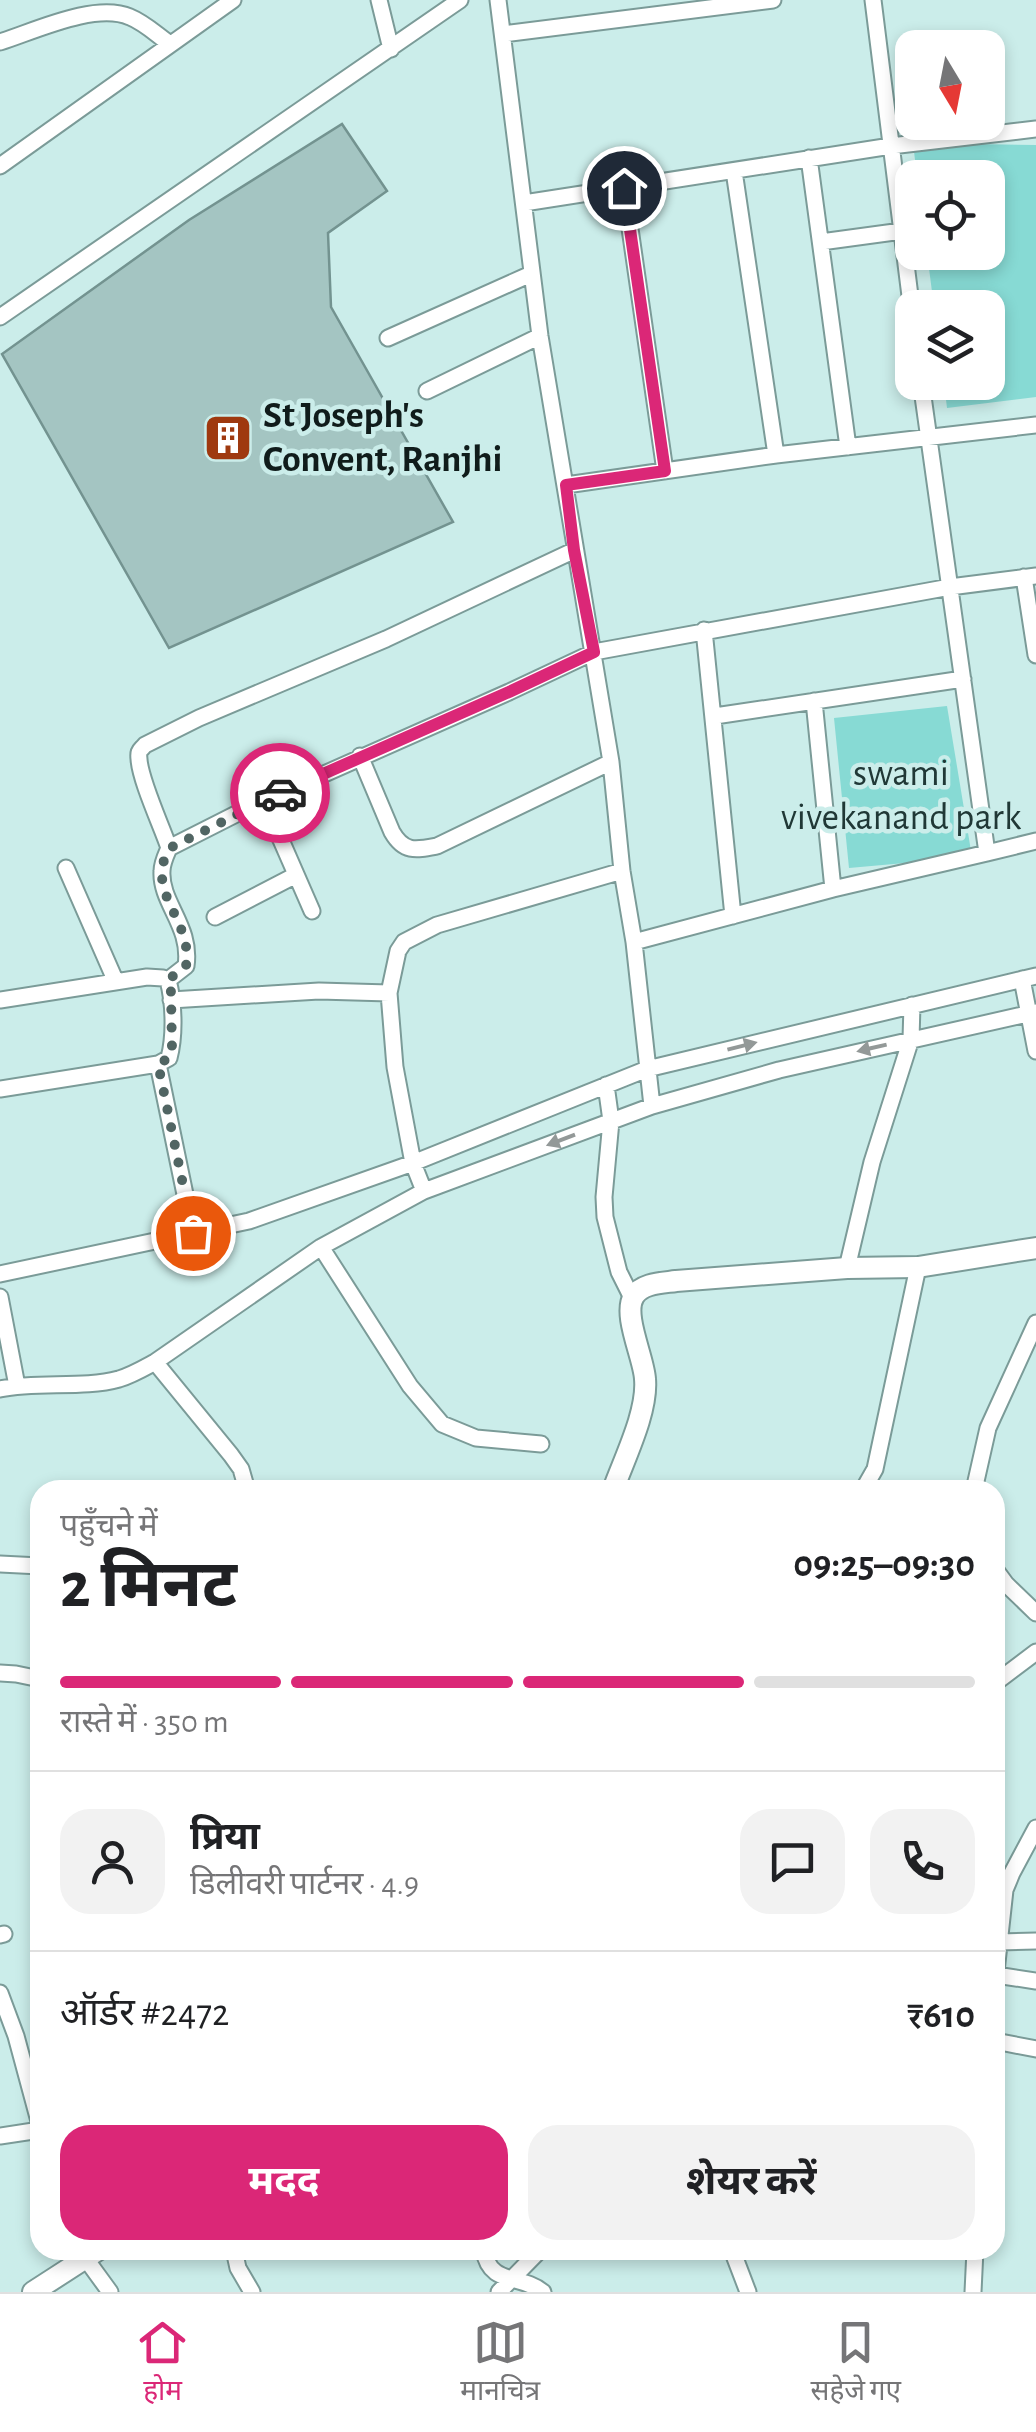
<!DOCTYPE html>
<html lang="hi">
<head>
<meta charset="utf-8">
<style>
  :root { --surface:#fff; --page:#f2f2f2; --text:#202124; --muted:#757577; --line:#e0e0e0; --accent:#db2777 }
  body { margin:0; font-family:"Alegreya Sans","Noto Sans Devanagari",sans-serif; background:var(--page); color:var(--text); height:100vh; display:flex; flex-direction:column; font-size:38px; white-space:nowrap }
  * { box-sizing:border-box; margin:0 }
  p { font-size:32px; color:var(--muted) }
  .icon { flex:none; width:55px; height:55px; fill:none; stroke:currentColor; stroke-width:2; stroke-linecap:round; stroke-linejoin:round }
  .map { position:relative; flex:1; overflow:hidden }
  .details { position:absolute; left:30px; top:1480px; width:975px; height:780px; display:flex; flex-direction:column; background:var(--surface); border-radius:30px; box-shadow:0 5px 15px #0003 }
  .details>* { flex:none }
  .needle { width:65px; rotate:170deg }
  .controls { position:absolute; left:895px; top:30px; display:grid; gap:20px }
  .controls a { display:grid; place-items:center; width:110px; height:110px; border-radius:20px; background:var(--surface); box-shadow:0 5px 15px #0003; font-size:50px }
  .pin { position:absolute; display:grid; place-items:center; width:85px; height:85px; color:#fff; margin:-42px; border:5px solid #fff; border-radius:50%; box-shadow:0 2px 10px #0007 }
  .courier { position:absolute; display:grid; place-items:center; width:100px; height:100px; margin:-50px; border:8px solid #db2777; border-radius:50%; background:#fff; color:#222; box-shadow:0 2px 12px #0007 }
  .headline em { font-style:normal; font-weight:700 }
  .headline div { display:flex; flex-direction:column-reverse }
  .headline { display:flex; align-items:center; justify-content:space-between; height:170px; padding:0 30px }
  h1 { font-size:65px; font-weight:700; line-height:75px }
  .bar { display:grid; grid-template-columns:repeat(4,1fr); gap:15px 10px; align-content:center; height:120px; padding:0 30px }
  .bar i { height:12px; border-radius:8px; background:var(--line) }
  .bar .on { background:var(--accent) }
  .bar p { grid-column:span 4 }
  .line { display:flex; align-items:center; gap:25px; padding:0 30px; border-top:2px solid var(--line) }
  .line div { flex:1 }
  .round { display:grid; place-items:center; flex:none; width:105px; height:105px; border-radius:30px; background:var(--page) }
  .action { display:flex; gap:20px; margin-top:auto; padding:20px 30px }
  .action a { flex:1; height:115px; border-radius:30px; background:var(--accent); color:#fff; font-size:40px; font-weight:700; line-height:115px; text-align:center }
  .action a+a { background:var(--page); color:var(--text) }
  .tabs { display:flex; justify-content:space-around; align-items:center; height:140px; border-top:2px solid var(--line); background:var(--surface); font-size:28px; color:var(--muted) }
  .tabs a { display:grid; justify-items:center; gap:5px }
  .tabs .on { color:var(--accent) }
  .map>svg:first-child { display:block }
  .green { fill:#87dad4 }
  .building { fill:#a4c5c2; stroke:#739390; stroke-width:2.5 }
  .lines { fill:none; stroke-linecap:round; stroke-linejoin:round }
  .minor-casing { stroke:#7b9b98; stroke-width:19 }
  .tertiary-casing { stroke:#7b9b98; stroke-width:24 }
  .minor { stroke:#fff; stroke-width:15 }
  .tertiary { stroke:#fff; stroke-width:20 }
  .oneway { fill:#939998 }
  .done { stroke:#516563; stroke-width:10; stroke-dasharray:0 18 }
  .route { stroke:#db2777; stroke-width:12 }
  .labels { text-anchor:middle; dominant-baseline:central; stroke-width:9; stroke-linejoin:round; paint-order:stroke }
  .poi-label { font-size:38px; font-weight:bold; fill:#101c1b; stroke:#cbedea; text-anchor:start }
  .park-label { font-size:38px; fill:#203836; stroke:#cbedea }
</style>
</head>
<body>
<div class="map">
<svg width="1036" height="2292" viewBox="0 0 1036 2292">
  <rect width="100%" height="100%" fill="#cbedea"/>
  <path class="green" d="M913,143L1036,145V397L947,408L944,383L988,382V308L934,307L927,253L988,252V178L917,177Z
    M947,706L972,857L849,868L834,718Z"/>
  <path class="building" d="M342,124L387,191L328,233L331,307L453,522L169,648L2,354L189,220Z"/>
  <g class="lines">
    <g class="minor-casing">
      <path id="minor" d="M379,0L391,49
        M498,0L540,336L611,762L622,871L634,942L652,1106
        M873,0L912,312
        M503,34L773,0
        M0,42C35,31 95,2 130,17C145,23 157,35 170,44
        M809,158L848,447
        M0,166L233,0
        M734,171L776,455
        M624,187L665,471
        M524,203L891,146L1036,129
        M821,242L902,231
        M0,317L460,0
        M388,338L531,274
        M427,391L540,336
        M566,485L776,455L1036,425
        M1024,577L1036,655
        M704,630L733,916
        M814,701L833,889
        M715,716L963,679
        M360,756L392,832C404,853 416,850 437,846L611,762
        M264,801L312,911
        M169,848C162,827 140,780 139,759C138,750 140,751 145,745L199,718L386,639L575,550
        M987,853L1036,841
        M66,868L116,982
        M215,917L296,875
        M634,942L833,889L987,853L921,382
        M1022,979L1036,1051
        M0,1000L147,977L163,978L168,980L186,966C192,926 160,903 162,871C162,863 166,855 169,848L252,806L509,692L594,652L950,587L1036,576
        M171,1000L319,991L389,993
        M158,1064L193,1233
        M606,1085L611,1121L604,1197L605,1217L619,1272L632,1298
        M0,1089L158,1064L169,1058C175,1035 174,1003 168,980
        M424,1191L413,1163L395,1067L389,993L398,951L404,942L437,925L622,871
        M321,1247L410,1386L442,1424L476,1438L541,1444
        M847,1268L872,1162L911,1039L912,1005
        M0,1274L249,1221L413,1163L647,1069L1036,976
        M0,1297L17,1386
        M155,1362L231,1455L241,1469L247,1490
        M0,1389C38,1381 83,1389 119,1379C132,1375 144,1368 155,1362L321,1247L424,1191L652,1106L779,1070L1036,1012
        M863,1490L875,1469L918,1267
        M974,1490L988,1428L1036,1323
        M0,1564L40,1566
        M995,1569L1006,1584L1036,1613
        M0,1673L16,1674L40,1679
        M995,1683L1036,1652
        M0,1935L4,1934
        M999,1942L1036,1941
        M996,1975L1036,1981
        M995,1981L1005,1890L1012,1873L1036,1828
        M0,1993L16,2036L40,2125
        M995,2041L1036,2049
        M0,2136L40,2130
        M234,2250L238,2268L252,2292
        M484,2250C489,2286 521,2274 543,2292
        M732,2250L748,2292
        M86,2259L110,2292
        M499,2292L540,2250
        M973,2292L975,2250"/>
    </g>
    <g class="tertiary-casing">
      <path id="tertiary" d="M613,1490C624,1459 648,1412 645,1379C644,1358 622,1314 634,1296C642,1283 662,1283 676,1281L847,1268L918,1267L1036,1248
        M33,2292L98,2250"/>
    </g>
    <use href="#minor" class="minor"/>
    <use href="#tertiary" class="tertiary"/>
  </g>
  <defs><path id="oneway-solid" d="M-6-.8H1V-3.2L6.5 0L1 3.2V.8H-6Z" transform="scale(2.5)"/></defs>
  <g class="oneway">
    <use href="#oneway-solid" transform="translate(742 1046) rotate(-14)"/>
    <use href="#oneway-solid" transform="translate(872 1048) rotate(167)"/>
    <use href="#oneway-solid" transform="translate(561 1140) rotate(159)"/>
  </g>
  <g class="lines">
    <path class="done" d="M193,1233L158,1064L169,1058L172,1049L171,992L168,980L186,966C192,927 160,904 162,871C162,863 166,855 170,848L280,793"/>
    <path class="route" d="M280,793L509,692L594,652L574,550L566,485L665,471L624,188"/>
  </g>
  <defs>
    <g id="building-square" transform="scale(2.5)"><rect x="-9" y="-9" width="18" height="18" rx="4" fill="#9f390f" stroke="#cbedea"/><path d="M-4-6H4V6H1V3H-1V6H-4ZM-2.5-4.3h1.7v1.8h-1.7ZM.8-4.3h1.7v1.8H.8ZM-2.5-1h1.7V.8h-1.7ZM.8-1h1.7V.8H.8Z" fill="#fff"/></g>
  </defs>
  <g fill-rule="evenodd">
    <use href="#building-square" x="228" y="438"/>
  </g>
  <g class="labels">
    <g class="poi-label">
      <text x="263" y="416">St Joseph's<tspan x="263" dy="44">Convent, Ranjhi</tspan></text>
    </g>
    <g class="park-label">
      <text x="901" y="774">swami<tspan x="901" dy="44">vivekanand park</tspan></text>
    </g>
  </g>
</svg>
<div class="controls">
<a><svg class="needle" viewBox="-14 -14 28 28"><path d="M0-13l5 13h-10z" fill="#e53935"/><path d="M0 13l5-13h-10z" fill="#757577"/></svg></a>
<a><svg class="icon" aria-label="locate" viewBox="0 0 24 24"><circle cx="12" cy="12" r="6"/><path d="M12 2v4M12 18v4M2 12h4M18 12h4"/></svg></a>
<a><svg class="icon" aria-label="layers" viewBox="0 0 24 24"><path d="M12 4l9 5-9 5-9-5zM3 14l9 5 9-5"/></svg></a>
</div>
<div class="pin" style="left:193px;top:1233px;background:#ea580c"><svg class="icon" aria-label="bag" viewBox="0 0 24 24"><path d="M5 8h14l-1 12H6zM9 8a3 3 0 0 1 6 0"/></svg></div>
<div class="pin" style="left:624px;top:188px;background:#1f2937"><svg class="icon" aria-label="home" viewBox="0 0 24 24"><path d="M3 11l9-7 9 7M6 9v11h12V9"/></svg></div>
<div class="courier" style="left:280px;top:793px"><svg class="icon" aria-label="car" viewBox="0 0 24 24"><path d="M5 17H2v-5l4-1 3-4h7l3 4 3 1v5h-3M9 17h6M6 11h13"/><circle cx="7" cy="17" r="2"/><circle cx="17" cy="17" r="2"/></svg></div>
<section class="details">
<div class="headline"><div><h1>2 मिनट</h1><p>पहुँचने में</p></div><em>09:25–09:30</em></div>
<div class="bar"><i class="on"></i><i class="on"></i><i class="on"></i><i></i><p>रास्ते में · 350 m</p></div>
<div class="line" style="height:180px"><a class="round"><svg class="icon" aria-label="person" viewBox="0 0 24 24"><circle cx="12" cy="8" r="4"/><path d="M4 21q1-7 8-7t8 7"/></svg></a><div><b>प्रिया</b><p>डिलीवरी पार्टनर · 4.9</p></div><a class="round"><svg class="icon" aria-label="chat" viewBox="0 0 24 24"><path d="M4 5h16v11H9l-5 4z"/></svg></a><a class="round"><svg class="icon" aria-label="phone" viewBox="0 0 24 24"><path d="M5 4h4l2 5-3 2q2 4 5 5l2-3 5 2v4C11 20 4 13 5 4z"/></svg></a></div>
<div class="line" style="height:130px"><div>ऑर्डर #2472</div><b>₹610</b></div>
<div class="action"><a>मदद</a><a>शेयर करें</a></div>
</section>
</div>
<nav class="tabs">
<a class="on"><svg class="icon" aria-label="home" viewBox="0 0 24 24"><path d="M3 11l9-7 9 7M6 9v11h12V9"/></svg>होम</a>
<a><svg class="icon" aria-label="map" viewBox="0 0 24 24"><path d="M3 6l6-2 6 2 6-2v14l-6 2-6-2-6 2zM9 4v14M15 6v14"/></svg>मानचित्र</a>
<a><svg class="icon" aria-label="saved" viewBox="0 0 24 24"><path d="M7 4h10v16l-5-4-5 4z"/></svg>सहेजे गए</a>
</nav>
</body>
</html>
